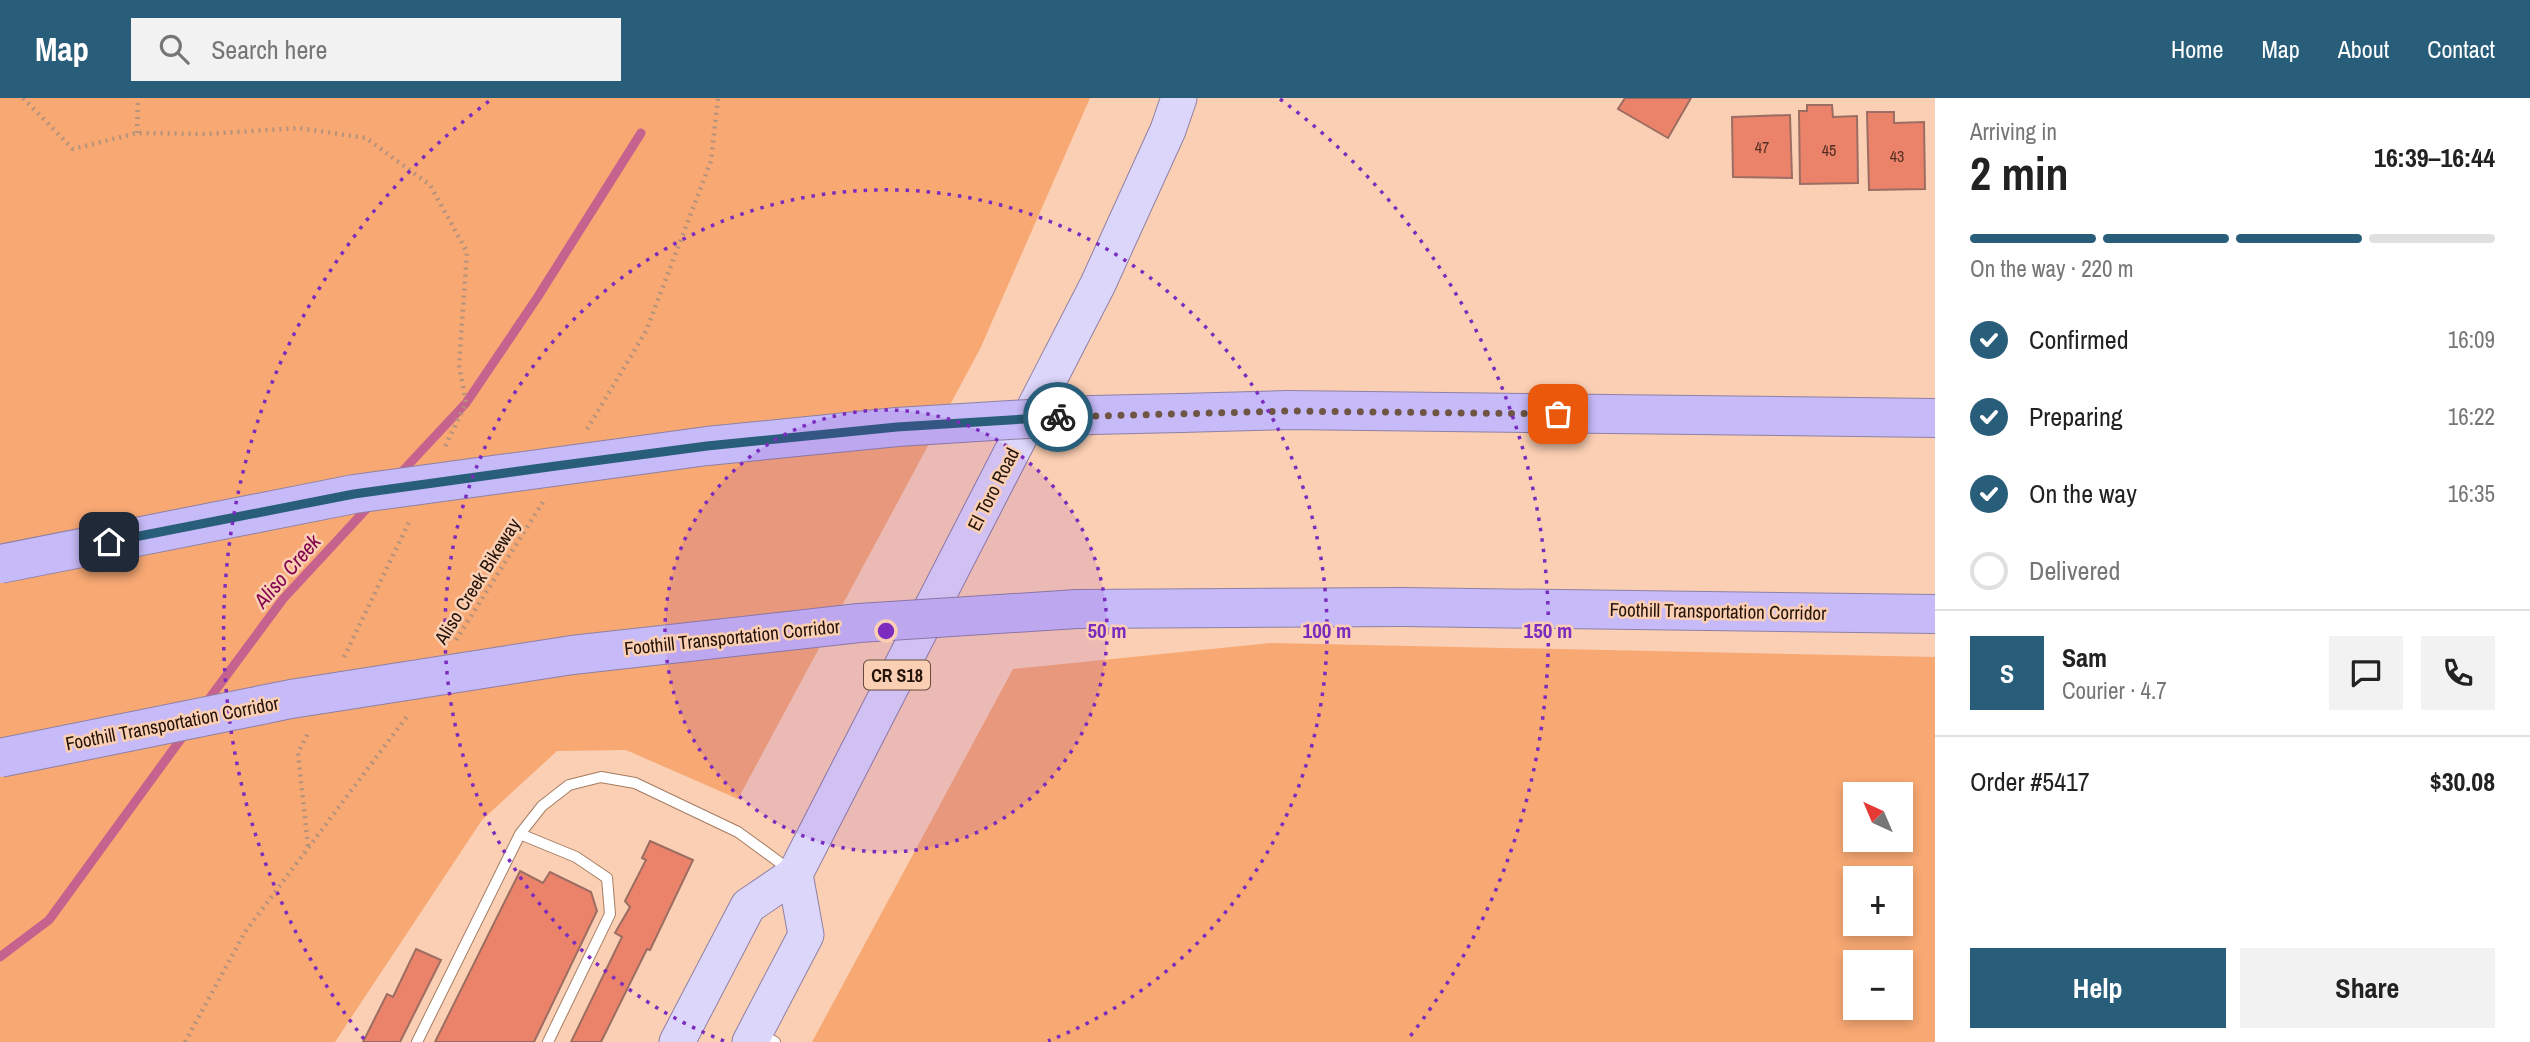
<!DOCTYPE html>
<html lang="en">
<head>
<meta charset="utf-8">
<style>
  :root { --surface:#fff; --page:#f2f2f2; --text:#222; --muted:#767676; --line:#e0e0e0; --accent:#295e7a }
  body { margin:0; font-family:"Archivo Narrow",sans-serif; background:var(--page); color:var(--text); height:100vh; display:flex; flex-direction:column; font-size:26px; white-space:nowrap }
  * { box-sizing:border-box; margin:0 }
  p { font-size:23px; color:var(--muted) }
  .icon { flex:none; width:38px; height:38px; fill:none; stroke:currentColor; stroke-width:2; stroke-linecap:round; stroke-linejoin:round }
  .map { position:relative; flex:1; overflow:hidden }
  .sheet { display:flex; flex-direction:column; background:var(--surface); width:595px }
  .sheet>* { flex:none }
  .needle { width:46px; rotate:316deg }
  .tools { position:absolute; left:1843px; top:684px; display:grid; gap:14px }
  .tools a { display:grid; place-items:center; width:70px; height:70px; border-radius:0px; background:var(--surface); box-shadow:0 4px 10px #0003; font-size:35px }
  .pin { position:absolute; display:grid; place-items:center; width:60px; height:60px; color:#fff; margin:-30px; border-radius:14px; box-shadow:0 4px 10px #0006 }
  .courier { position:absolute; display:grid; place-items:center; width:70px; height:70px; margin:-35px; border:5px solid #295e7a; border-radius:50%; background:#fff; color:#222; box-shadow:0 2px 9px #0007 }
  .head em { font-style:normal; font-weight:700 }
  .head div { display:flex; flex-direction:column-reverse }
  .head { display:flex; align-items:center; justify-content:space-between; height:119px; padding:0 35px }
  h1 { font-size:46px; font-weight:700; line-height:52px }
  .bar { display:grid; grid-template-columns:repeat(4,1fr); gap:10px 7px; align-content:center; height:84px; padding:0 35px }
  .bar i { height:9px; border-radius:5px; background:var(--line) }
  .bar .current { background:var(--accent) }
  .bar p { grid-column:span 4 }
  .line { display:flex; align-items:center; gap:18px; padding:0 35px; border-top:2px solid var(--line) }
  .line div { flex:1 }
  .round { display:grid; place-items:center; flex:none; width:74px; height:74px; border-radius:0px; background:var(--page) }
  ol { padding:0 35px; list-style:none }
  li { display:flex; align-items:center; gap:21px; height:77px }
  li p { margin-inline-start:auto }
  li .icon { padding:7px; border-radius:50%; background:var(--accent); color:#fff; stroke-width:4 }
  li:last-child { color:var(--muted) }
  li i { width:38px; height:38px; border:4px solid var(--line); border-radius:50% }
  .action { display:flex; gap:14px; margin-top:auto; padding:14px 35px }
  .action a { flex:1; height:80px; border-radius:0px; background:var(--accent); color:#fff; font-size:28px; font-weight:700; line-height:80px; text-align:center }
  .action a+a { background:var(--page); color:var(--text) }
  header { display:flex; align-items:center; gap:42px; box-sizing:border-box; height:98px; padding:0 35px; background:var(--accent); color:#fff }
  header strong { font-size:33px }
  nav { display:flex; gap:38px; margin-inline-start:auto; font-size:24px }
  .search { width:490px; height:63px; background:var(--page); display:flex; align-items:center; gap:18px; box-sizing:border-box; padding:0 24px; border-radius:0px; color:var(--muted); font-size:26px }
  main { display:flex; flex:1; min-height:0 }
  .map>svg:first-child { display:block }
  .green { fill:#f7a873; fill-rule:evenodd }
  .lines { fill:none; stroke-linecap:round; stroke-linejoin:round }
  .stream { stroke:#c5638e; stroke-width:9 }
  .building { fill:#eb836b; stroke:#9c6d62; stroke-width:2 }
  .lane-casing { stroke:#a57c62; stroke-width:12 }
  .primary-casing { stroke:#8e80a4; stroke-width:37 }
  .highway-casing { stroke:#8e80a4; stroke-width:40 }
  .path { stroke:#b5927c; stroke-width:4.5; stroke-dasharray:2 5; stroke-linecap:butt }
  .lane { stroke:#fff; stroke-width:10 }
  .primary { stroke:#ddd6fb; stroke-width:35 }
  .highway { stroke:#c7baf8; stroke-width:38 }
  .highway-bridge-casing { stroke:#8e80a4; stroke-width:40; stroke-linecap:butt }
  .highway-bridge { stroke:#c7baf8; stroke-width:38 }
  .done { stroke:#6f5544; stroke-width:7; stroke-dasharray:0 12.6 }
  .route { stroke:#295e7a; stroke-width:9 }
  .ring { fill:none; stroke:#7b2cbf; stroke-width:3.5; stroke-dasharray:3.5 7 }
  .labels { text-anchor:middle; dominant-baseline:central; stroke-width:5; stroke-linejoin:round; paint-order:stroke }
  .number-label { font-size:16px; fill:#552f22 }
  .shield { fill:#fbcfb3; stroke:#644b3c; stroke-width:2 }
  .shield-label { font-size:18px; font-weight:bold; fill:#231309 }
  .street-label { font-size:19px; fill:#231309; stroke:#fbcfb3 }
  .water-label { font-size:21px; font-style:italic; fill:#850650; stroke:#fbcfb3 }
  .centre { fill:#7b2cbf; stroke:#fbcfb3; stroke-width:3.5 }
  .ring-label { font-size:21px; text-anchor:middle; font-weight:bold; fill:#7b2cbf; stroke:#fbcfb3; stroke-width:5; stroke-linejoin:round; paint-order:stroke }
</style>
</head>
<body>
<header>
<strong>Map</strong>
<div class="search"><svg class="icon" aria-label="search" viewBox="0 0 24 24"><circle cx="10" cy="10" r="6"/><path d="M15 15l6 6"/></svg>Search here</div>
<nav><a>Home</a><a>Map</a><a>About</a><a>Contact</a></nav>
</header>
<main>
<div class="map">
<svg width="1935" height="944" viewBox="0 0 1935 944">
  <rect width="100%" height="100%" fill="#fbcfb3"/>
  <path class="green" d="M0,0H1090L980,251L738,701L626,652L557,653L482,722L335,944H0Z
    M1271,545L1935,559V944H812L1013,571ZM1900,696V742H1855V696ZM1900,780V826H1855V780ZM1900,864V910H1855V864Z"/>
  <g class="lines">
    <path class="stream" d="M398,378L466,305L537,200L641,35
      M206,605L283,501L371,406
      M0,859L49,822L186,634"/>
  </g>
  <path class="building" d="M1625,0H1691L1668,40L1618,11Z
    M1807,7H1832L1833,19L1857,18L1858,85L1800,86L1799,13H1807Z
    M1867,14H1894V25L1924,24L1925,91L1869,92Z
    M1790,17L1792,80L1733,79L1732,19Z
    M650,743L693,762L650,852L647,851L601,944H571L622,839L615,835L630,809L625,803L646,762L642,760Z
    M520,773L543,785L550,774L591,794L597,813L534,944H435Z
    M416,851L441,862L400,944H363L387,896L393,899Z"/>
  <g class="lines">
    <g class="lane-casing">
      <path id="lane" d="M520,736L576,759L607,780L610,816L548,944
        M758,935L775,944
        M417,944L520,736L542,708L569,687L601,679L635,685L738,734L790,772"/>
    </g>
    <g class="primary-casing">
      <path id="primary" d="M677,944L748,808L795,776L1098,186L1168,32L1179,0
        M750,944L806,837L795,776"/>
    </g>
    <g class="highway-casing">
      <path id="highway" d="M1181,315L1288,312L1935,320
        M1077,511L1402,509L1935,516"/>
    </g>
    <path class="path" d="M23,0L73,51L137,35L206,36L299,30L366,40L430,87L467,154L459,267L466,305L444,351
      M137,35L138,0
      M587,331L646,233L711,63L718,0
      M456,542L543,404
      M344,559L410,422
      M308,748L298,655L309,633
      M185,944L245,834L408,617"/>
    <use href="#lane" class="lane"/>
    <use href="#primary" class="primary"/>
    <use href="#highway" class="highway"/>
    <g class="highway-bridge-casing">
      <path id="highway-bridge" d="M0,466L354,396L707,348L897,329L1092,317L1181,315
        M0,660L291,601L572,557L859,525L1077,511"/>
    </g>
    <use href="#highway-bridge" class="highway-bridge"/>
  </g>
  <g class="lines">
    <path class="done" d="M1058,319L1288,313L1558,316"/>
    <path class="route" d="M109,444L354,396L556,368L707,348L897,329L1058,319"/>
  </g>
  <circle cx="886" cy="533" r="221" fill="#7b2cbf" fill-opacity=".12"/>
  <g class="ring">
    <circle cx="886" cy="533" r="221"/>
    <path d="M724 943A441 441 0 1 1 1048 943"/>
    <path d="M364 941A662 662 0 0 1 492 1M1280 1A662 662 0 0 1 1408 941"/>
  </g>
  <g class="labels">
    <g class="number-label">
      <text x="1762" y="49">47</text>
      <text x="1829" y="52">45</text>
      <text x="1897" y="58">43</text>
    </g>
    <rect class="shield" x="864" y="562.5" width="66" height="29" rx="5"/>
    <g class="shield-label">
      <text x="897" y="577">CR S18</text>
    </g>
    <g class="street-label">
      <text transform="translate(993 391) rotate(-63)">El Toro Road</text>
      <text transform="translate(477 483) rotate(-58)">Aliso Creek Bikeway</text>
      <text transform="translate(1718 513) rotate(1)">Foothill Transportation Corridor</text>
      <text transform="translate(732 539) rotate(-6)">Foothill Transportation Corridor</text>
      <text transform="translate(172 625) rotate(-11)">Foothill Transportation Corridor</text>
    </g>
    <g class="water-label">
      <text transform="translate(287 473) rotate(-49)">Aliso Creek</text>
    </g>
  </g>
  <circle cx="886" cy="533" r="10" class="centre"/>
  <g class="ring-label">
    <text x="1107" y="540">50 m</text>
    <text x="1327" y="540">100 m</text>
    <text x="1548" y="540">150 m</text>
  </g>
</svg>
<div class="tools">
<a><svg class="needle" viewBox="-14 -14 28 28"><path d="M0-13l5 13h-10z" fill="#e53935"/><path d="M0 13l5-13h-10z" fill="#767676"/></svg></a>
<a>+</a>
<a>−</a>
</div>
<div class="pin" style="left:1558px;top:316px;background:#ea580c"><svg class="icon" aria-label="bag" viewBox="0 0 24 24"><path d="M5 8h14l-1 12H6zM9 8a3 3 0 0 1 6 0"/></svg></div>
<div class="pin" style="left:109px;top:444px;background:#1f2937"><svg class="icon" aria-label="home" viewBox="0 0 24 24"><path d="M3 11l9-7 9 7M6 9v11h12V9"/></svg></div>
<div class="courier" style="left:1058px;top:319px"><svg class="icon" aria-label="bike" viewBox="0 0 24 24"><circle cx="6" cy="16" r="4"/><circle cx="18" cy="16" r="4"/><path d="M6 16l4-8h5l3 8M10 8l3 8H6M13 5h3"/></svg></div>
</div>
<section class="sheet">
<div class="head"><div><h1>2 min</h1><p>Arriving in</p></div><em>16:39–16:44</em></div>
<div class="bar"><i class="current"></i><i class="current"></i><i class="current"></i><i></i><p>On the way · 220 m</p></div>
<ol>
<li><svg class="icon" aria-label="check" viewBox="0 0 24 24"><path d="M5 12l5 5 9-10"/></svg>Confirmed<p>16:09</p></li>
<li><svg class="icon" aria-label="check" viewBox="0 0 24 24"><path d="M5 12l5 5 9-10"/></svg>Preparing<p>16:22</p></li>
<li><svg class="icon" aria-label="check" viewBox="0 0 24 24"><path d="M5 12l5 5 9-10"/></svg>On the way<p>16:35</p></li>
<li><i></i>Delivered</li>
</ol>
<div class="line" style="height:126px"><b class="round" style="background:var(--accent);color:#fff">S</b><div><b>Sam</b><p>Courier · 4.7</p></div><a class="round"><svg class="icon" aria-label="chat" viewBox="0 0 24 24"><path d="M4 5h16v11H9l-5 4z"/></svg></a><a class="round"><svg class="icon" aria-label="phone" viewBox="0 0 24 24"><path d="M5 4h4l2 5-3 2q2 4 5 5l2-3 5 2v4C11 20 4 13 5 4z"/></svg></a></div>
<div class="line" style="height:91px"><div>Order #5417</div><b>$30.08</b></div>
<div class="action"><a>Help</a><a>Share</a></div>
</section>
</main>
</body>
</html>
